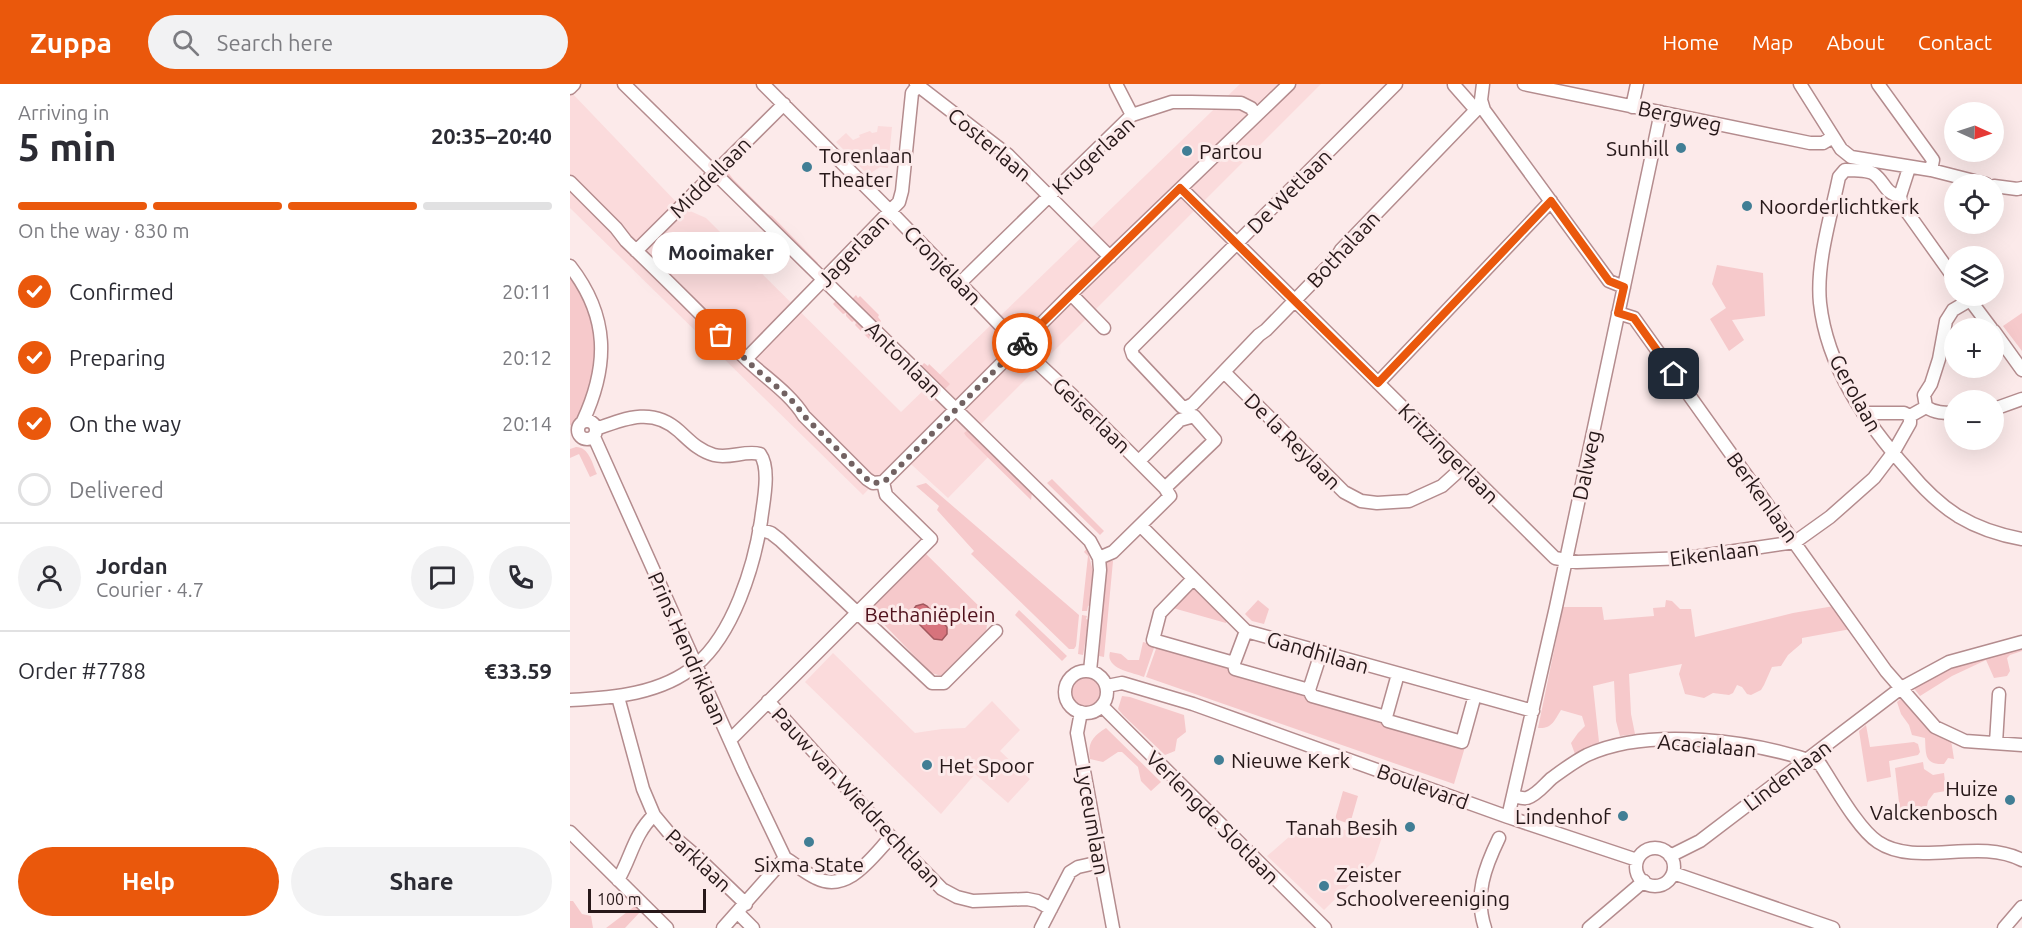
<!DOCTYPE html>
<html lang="en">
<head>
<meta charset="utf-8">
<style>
  :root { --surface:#fff; --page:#f2f2f3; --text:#2b2b33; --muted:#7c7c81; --line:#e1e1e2; --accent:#ea580c }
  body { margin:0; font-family:Ubuntu,sans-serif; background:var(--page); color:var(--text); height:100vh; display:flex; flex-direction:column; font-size:22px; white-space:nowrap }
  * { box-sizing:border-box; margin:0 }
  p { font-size:20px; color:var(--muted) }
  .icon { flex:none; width:33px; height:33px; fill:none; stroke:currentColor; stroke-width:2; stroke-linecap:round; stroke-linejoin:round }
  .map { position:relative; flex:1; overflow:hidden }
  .drawer { display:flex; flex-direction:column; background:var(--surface); width:570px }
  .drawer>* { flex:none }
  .needle { width:39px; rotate:93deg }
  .controls { position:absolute; left:1374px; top:18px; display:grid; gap:12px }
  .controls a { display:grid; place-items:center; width:60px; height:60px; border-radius:50%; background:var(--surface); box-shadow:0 6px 24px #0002; font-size:30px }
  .scale { position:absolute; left:18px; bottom:15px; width:118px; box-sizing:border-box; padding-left:6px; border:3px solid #271819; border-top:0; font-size:16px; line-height:21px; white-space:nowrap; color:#271819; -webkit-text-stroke:4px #fceaea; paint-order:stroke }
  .pin { position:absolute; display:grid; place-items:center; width:51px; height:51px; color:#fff; margin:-26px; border-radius:12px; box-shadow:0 3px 9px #0006 }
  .courier { position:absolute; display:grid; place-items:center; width:60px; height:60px; margin:-30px; border:4px solid #ea580c; border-radius:50%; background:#fff; color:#222; box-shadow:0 2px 8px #0007 }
  .bubble { position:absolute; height:42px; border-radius:21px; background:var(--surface); box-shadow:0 6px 24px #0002; font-size:20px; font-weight:700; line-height:42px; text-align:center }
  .head em { font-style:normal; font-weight:700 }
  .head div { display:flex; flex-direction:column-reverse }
  .head { display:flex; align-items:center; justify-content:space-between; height:102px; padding:0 18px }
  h1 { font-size:39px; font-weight:700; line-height:45px }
  .bar { display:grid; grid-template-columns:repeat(4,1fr); gap:9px 6px; align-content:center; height:72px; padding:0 18px }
  .bar i { height:8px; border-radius:4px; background:var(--line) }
  .bar .active { background:var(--accent) }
  .bar p { grid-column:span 4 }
  .line { display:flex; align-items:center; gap:15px; padding:0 18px; border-top:2px solid var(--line) }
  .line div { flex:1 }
  .round { display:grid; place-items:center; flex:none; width:63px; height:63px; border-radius:32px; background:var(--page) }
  ol { padding:0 18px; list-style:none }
  li { display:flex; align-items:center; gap:18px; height:66px }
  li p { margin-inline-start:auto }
  li .icon { padding:6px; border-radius:50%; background:var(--accent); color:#fff; stroke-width:4 }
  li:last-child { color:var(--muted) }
  li i { width:33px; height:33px; border:3px solid var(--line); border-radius:50% }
  .cta { display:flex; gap:12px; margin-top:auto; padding:12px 18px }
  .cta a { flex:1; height:69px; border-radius:36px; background:var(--accent); color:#fff; font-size:24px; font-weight:700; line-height:69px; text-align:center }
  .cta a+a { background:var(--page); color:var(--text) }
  header { display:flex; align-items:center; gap:36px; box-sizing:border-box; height:84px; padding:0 30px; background:var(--accent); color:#fff }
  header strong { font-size:28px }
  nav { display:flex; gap:33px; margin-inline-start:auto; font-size:21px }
  .search { width:420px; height:54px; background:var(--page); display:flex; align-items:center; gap:15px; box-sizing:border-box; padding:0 21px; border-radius:33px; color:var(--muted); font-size:22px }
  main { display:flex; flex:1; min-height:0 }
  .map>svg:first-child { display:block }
  .built { fill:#fbdbdc }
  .green { fill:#f6c9cb }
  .water { fill:#d7737c; stroke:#a2585e; stroke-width:1.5 }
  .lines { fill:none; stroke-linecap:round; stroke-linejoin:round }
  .minor-casing { stroke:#b48c8e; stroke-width:15 }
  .minor { stroke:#fff; stroke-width:12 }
  .done { stroke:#726262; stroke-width:6; stroke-dasharray:0 10.8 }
  .route { stroke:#ea580c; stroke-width:8 }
  .poi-dot { fill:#417e95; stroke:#fceaea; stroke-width:2 }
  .labels { text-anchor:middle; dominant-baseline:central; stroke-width:6; stroke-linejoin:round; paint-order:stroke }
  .street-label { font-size:21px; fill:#271819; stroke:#fceaea }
  .poi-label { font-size:21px; fill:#271819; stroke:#fceaea; text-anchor:start }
  .park-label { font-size:21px; fill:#4f101b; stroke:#fceaea }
</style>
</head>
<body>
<header>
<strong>Zuppa</strong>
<div class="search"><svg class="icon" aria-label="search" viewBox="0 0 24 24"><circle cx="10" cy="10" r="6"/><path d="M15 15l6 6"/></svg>Search here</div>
<nav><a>Home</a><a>Map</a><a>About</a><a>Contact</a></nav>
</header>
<main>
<section class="drawer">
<div class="head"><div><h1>5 min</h1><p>Arriving in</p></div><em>20:35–20:40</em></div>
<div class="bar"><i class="active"></i><i class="active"></i><i class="active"></i><i></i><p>On the way · 830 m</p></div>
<ol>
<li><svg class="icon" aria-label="check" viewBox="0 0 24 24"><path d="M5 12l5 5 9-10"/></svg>Confirmed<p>20:11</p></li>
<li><svg class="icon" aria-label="check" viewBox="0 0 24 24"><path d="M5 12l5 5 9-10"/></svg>Preparing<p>20:12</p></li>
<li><svg class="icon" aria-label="check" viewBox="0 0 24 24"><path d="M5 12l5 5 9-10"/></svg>On the way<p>20:14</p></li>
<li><i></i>Delivered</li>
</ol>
<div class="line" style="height:108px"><a class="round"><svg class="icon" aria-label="person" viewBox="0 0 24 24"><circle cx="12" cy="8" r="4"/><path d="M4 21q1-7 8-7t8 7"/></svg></a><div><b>Jordan</b><p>Courier · 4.7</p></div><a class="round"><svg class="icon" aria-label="chat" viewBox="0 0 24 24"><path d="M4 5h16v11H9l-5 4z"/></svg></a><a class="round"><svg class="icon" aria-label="phone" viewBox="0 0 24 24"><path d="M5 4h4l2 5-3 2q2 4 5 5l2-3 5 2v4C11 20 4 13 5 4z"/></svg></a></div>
<div class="line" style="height:78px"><div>Order #7788</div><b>€33.59</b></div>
<div class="cta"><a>Help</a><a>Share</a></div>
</section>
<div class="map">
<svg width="1452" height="844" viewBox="0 0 1452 844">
  <rect width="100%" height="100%" fill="#fceaea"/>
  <path class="built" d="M670,0H751L405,346L424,367L378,414L331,371L293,411L0,124V7L111,123L136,134L331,328Z
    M308,42L322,43L318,84L310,83L298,91L266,58L276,49L283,56L290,53L289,51L300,47L302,49L307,48Z
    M263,569L345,649L372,645L395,644L422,617L450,646L430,667L460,695L438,719L405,690L371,730L235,598Z
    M736,738L812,753L804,777L754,826L697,772Z"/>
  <path class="green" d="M157,87L163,95L198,130L202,132L248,179L246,181L154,90Z
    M1147,181L1193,189L1195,232L1162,236L1174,256L1159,267L1140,235L1156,224L1142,200Z
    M0,192L7,200V203C34,244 33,304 0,342Z
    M286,211L288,214L290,212L309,231L308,233L311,237L307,243L281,216Z
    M267,216L315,261L310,266L303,259L304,257L302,255L300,256L294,250L295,248L293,246L291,247L285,241L286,239L284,237L282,238L276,232V229L273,230L263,220Z
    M1452,229V267L1433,242Z
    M354,279L358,282L359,280L380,300L375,305L350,284Z
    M398,346L462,409L461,416L396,352L394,349Z
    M6,363C19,363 22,379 27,390L20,393L9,370L0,374V365Z
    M482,395L534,447L530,451L477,399Z
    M356,399L509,531L506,562L504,565H499L401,470L404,467L367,426L369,422L346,402Z
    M517,464L523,487L520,521L518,522L517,527H512L518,472L514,468Z
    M354,468L422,535L417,540L416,549L372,592L361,589L299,525Z
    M536,477H543L534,573L529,572Z
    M623,504L627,505L657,535L656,539L603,524Z
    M688,516L699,525L694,540L682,537L675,530Z
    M1096,516L1102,517L1110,525H1121L1125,553L1223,529L1264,522L1281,545L1232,554V559L1218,571L1211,582L1202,583L1194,601L1191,606L1181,611L1177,610L1172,603L1167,601L1163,609L1159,611L1143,609L1134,614L1115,610L1109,590L1112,580L1059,590L1061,630L1065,650L1050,652L1046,637L1044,597L1023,602L1029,658L1005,670L1001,659L1008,649L1015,642L1012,632L991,626C984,637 982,645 968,644L993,523H1032L1034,536L1084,532L1083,524L1095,523Z
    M449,526L497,572L492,577L445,531Z
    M512,531L517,532L516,535L519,536L513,571L508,570Z
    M573,558L585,561L574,593C562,588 535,585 540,568L551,570L558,576H569Z
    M587,562L659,581L895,663L884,700L576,593Z
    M1452,562V567L1440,571L1437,574L1440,587L1437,592L1424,594L1416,576L1382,592L1350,612L1342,602L1371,586Z
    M501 608a15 15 0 1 1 30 0a15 15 0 1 1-30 0Z
    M552,612L560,613L614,631L616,648L607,655L605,667L595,671L553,631L548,625Z
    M1334,612L1381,656L1384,675L1378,674L1374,680C1354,681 1356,670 1355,654L1342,651L1339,641L1331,630L1327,618Z
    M1296,641L1300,663L1344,658L1348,660L1350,668L1348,671L1319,677L1321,693L1297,698L1289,647Z
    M536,644L591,698L581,707L571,697L568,683L552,668H548L533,678L520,675C517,659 523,652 536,644Z
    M1353,678L1354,685L1363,691L1374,689L1376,707L1364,709L1358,717L1357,722L1330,727L1325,684Z
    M773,707L788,712L780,740L765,735Z
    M0,817H3L12,830L21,832L23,844H0Z
    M65,822L71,827L55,844H36Z"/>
  <path class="water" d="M353,520L357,522L377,543V550L372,556L364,555L344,535L343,526L346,522Z"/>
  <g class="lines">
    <g class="minor-casing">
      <path id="minor" d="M54,0L520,457L529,474L530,486L520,587
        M193,0L321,128L459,271L502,311L595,404L600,412L543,468L529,474
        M346,0L438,71L540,173
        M546,0L562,31
        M826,0L561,265L563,271L612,323H617L623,320L689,251L696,246L767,173L771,166L906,26
        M913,0L911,16L914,26L1039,197L1054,203
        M954,0L1240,59H1253L1263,53
        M1230,0L1271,65L1281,73L1361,86L1416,100
        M1308,0L1363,76L1361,86
        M884,1L906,26L912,22
        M0,4L4,0
        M1062,23L1067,0
        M1339,84L1330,112L1332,121L1384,194
        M0,98L46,144L56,157C96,195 135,235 175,274C194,293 219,308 234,332L297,395L303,399L313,398
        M1424,102L1447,105L1452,104
        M611,104L985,474L1007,478L1117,474L1225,458L1260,433L1304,394L1323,369L1340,339V332
        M1330,112C1315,110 1315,98 1304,90C1298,86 1282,86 1275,86L1269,93C1261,132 1246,179 1250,219C1257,283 1296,339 1338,386C1352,403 1369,420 1388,432C1408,444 1429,451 1452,455
        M66,167L214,20
        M0,182C39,232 39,281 13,337
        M389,200L562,31L602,18H621L671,19L681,24L686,31
        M501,210L534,244
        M1397,212L1421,244
        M1048,229L1064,234L1316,587L1365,643L1395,657L1452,661
        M1424,247L1452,286
        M176,275L329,118L332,107L342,9L349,0
        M654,288L774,408L791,417L807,419L839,417L872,402L893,383
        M808,299L981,117
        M1356,323C1365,329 1374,329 1384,329
        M1424,325L1452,315
        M1293,329H1334L1340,332
        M1340,332L1356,323L1354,311L1361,300L1369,275L1376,237L1383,226L1400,216
        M8 346a9 9 0 1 1 18 0a9 9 0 1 1-18 0Z
        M24,353L173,686L215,774
        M569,377L610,336L624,332L645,356L595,404
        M313,398L501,210L719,0
        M571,442L676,547L963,627
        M189,445L201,449L210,456L362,599H374L426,547
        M623,495L590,529L583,556L664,579L665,585L739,606L742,612L816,633L818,637L892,658L905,611
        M664,579L676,547
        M495 608a21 21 0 1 1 42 0a21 21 0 1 1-42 0Z
        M537,602L552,599L623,620L938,733L1067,776
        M739,606L751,569
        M48,613L73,705L84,731L99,749L125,771L176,820
        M0,616C42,614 92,610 126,581C163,550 184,483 191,437C193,419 201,385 190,370C175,366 160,375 144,371C129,367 120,357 109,347C83,323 56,334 26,345
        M198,617L321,753L372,805L387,813L403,817L457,815L467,817L481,825
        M532,622L755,844
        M511,628L507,649L543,844
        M816,633L828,590
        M160,656L361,455L316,411L313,398
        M1426,659L1429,610
        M944,712C948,713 953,715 957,714C967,711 975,700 982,694C993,686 1005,677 1017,671C1080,642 1186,657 1250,680C1264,701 1288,745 1308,758C1347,784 1408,753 1452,776
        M938,733L986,523L1091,28
        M0,748L97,844
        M1066 783a19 19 0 1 1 38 0a19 19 0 1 1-38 0Z
        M1100,772L1130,757L1331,604L1379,578L1452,558
        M215,774C225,780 235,789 246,794C278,810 302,773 321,753
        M1103,789L1263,844
        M48,796C61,774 64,750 84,731
        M168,829L183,844
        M153,844L215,774
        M471,844L500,788L508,783L530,778
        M915,844C904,811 915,783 929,754
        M1019,844L1074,797
        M1434,844L1452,823"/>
    </g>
    <use href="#minor" class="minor"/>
  </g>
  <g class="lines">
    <path class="done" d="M151,251C165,264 178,279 193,291C208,304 223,315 234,332L297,395L303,399L314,398L452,259"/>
    <path class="route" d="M452,259L610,104L808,299L981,117L1039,197L1054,203L1048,229L1064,234L1104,290"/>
  </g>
  <g class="poi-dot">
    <circle cx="1111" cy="64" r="6"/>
    <circle cx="617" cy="67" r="6"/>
    <circle cx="237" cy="83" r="6"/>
    <circle cx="1177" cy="122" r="6"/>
    <circle cx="649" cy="676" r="6"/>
    <circle cx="357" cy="681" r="6"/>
    <circle cx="1440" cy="716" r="6"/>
    <circle cx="1053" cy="732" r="6"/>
    <circle cx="840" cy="743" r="6"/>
    <circle cx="239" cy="758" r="6"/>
    <circle cx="754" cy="802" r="6"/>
  </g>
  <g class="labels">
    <g class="street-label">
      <text transform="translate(1110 32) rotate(12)">Bergweg</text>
      <text transform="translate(420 60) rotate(40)">Costerlaan</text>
      <text transform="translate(523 71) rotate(-43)">Krugerlaan</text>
      <text transform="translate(140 93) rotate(-45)">Middellaan</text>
      <text transform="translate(719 107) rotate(-45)">De Wetlaan</text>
      <text transform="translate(773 165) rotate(-47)">Bothalaan</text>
      <text transform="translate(283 166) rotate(-46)">Jagerlaan</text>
      <text transform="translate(373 181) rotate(46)">Cronjélaan</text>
      <text transform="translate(334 275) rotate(45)">Antonlaan</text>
      <text transform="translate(1286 309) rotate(61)">Gerolaan</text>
      <text transform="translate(522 331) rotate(44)">Geiserlaan</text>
      <text transform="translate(723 357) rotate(45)">De la Reylaan</text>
      <text transform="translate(879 369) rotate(45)">Kritzingerlaan</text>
      <text transform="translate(1016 381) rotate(-78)">Dalweg</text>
      <text transform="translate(1193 413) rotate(54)">Berkenlaan</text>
      <text transform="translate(1144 469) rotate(-7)">Eikenlaan</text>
      <text transform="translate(118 564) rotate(66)">Prins Hendriklaan</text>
      <text transform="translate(748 568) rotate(16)">Gandhilaan</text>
      <text transform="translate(1137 661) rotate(5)">Acacialaan</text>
      <text transform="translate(1217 691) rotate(-37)">Lindenlaan</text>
      <text transform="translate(853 702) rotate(20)">Boulevard</text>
      <text transform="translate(287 713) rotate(47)">Pauw van Wieldrechtlaan</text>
      <text transform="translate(643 733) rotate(45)">Verlengde Slotlaan</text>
      <text transform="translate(523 736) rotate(80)">Lyceumlaan</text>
      <text transform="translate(129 776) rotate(43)">Parklaan</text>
    </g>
    <g class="poi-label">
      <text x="1099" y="64" text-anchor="end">Sunhill</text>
      <text x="629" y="67">Partou</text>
      <text x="249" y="71">Torenlaan<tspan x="249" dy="24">Theater</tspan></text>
      <text x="1189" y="122">Noorderlichtkerk</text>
      <text x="661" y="676">Nieuwe Kerk</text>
      <text x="369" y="681">Het Spoor</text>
      <text x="1428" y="704" text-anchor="end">Huize<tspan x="1428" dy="24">Valckenbosch</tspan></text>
      <text x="1041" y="732" text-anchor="end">Lindenhof</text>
      <text x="828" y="743" text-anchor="end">Tanah Besih</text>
      <text x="239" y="780" text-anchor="middle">Sixma State</text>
      <text x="766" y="790">Zeister<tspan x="766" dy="24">Schoolvereeniging</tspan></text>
    </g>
    <g class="park-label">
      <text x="360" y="530">Bethaniëplein</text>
    </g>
  </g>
</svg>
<div class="controls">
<a><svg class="needle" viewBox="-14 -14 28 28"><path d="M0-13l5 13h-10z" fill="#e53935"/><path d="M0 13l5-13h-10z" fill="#7c7c81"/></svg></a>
<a><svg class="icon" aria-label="locate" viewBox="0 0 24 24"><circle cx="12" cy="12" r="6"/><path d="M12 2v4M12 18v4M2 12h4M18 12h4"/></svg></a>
<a><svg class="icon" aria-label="layers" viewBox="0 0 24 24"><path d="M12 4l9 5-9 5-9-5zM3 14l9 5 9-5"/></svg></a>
<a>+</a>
<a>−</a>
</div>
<div class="scale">100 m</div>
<div class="pin" style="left:151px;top:251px;background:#ea580c"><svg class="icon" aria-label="bag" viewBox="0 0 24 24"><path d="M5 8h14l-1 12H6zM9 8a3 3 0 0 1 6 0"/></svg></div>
<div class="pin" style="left:1104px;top:290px;background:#1f2937"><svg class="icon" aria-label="home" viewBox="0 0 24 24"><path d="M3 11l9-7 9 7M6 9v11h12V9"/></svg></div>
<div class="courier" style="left:452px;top:259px"><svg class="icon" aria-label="bike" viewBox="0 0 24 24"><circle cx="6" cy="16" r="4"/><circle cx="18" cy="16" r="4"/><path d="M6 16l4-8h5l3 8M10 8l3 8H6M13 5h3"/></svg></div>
<div class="bubble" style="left:82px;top:148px;width:138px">Mooimaker</div>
</div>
</main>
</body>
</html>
